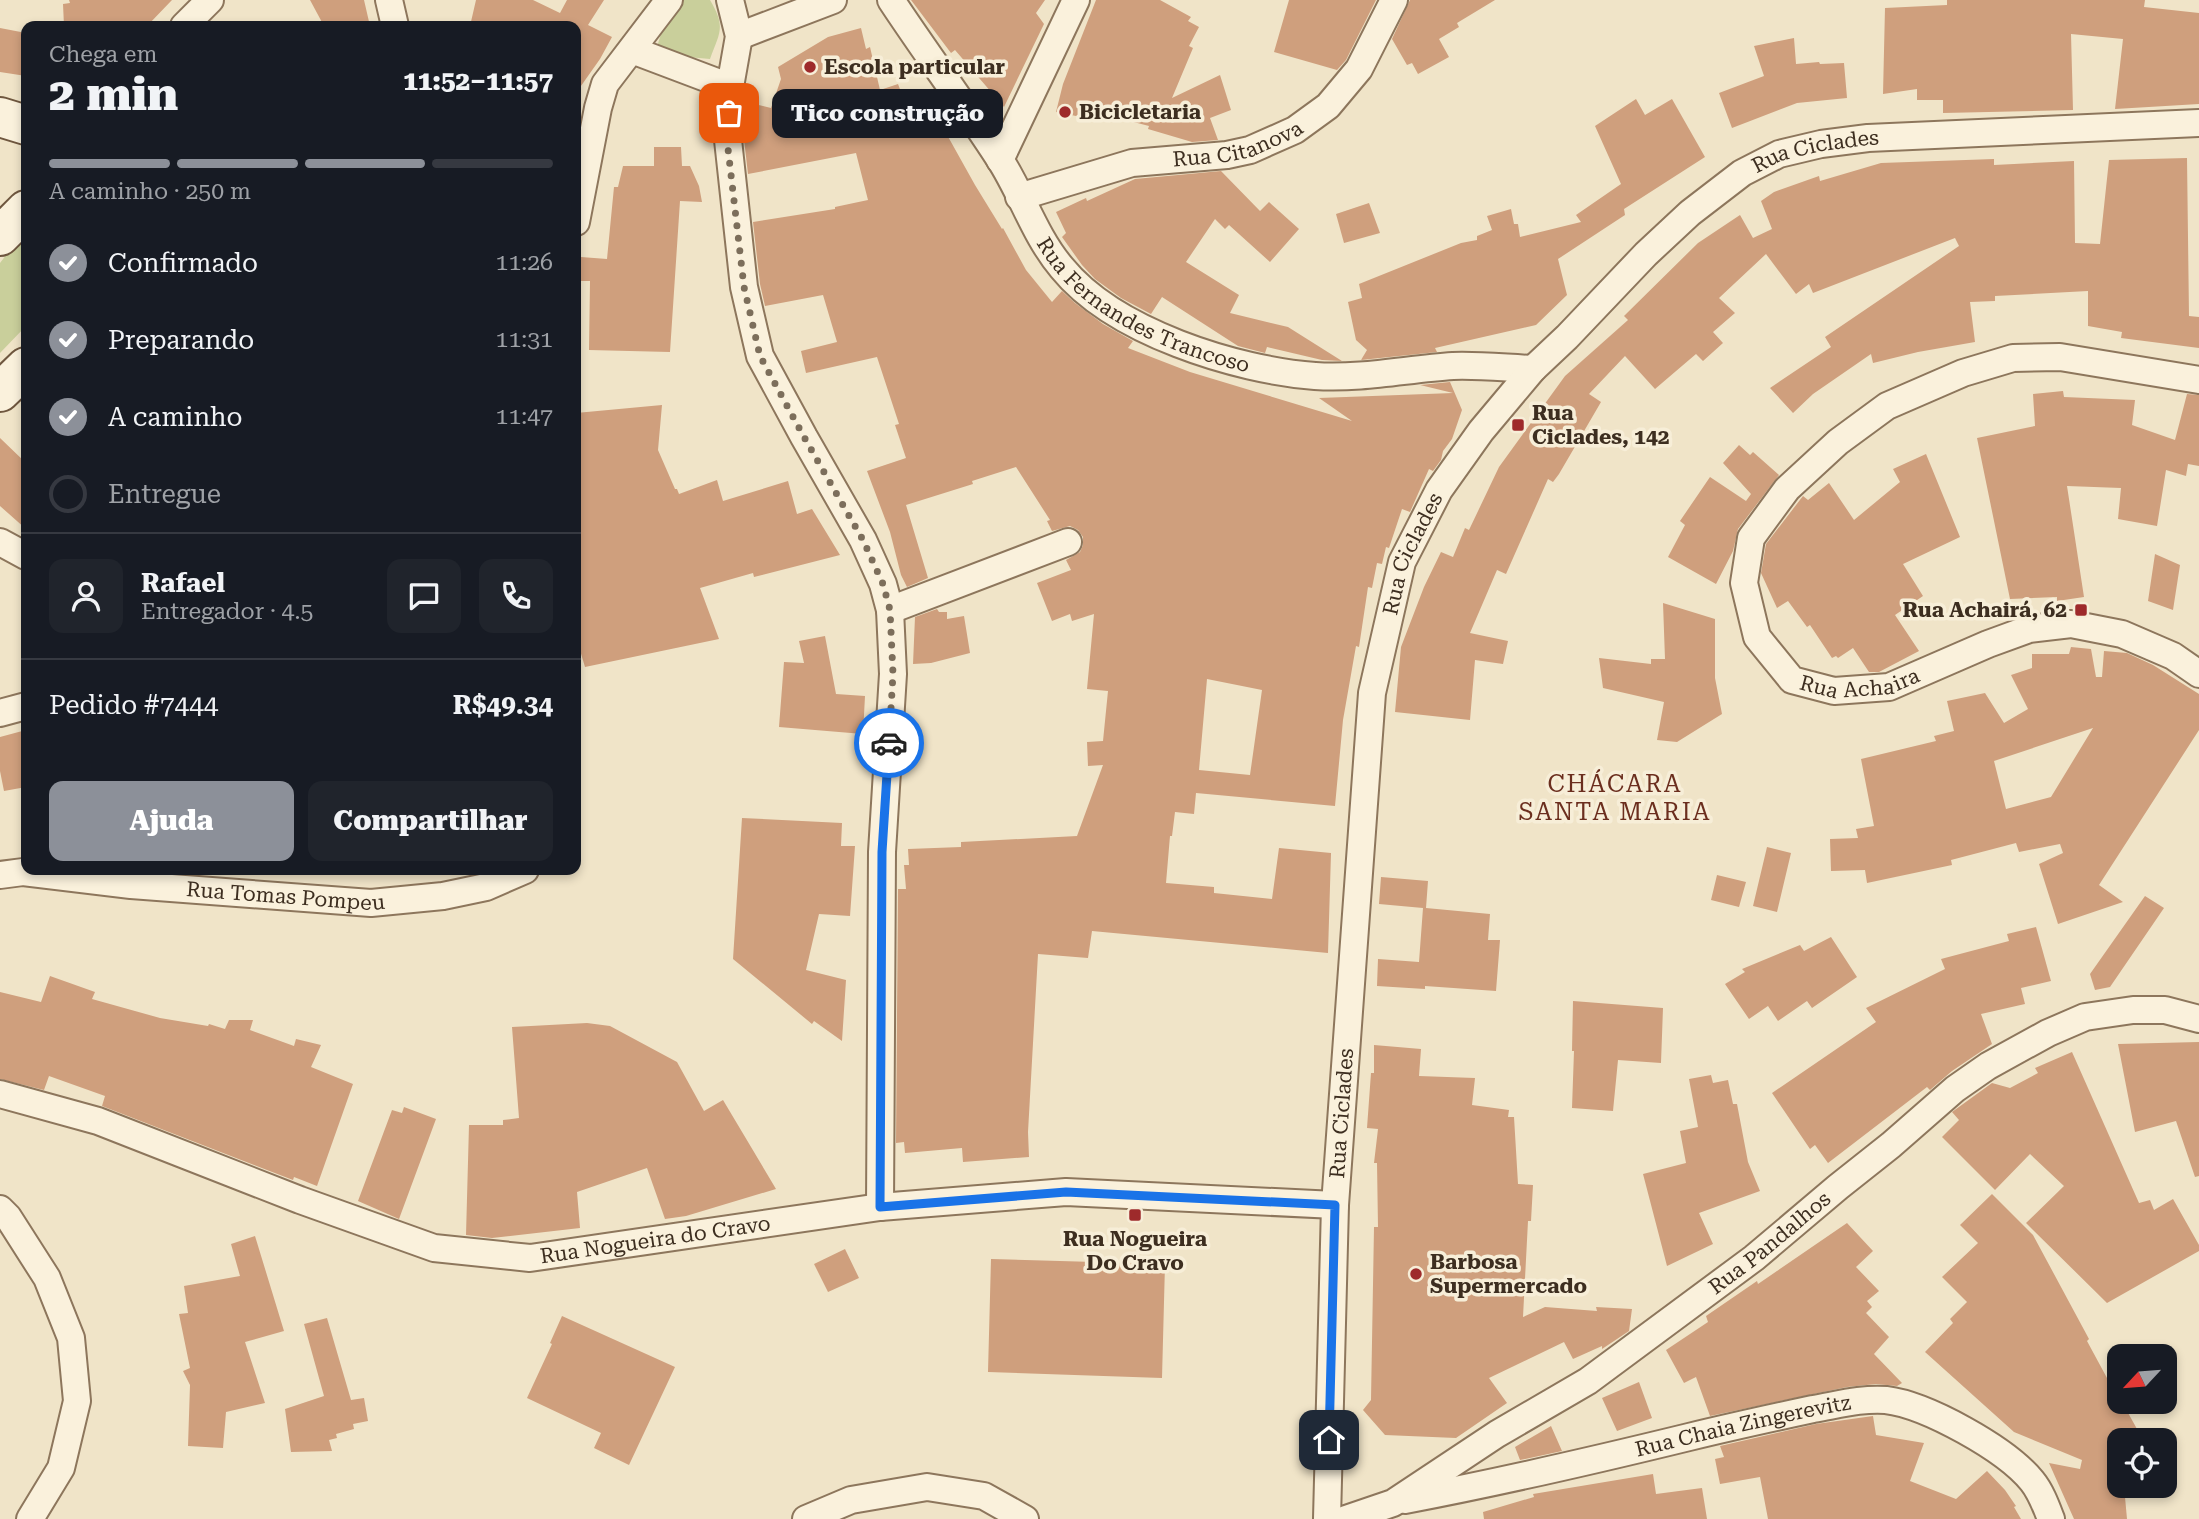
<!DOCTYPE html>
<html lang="pt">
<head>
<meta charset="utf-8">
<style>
  :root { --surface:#171b24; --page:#20242c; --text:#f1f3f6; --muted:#9ea1a6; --line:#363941; --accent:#8c9099 }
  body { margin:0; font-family:"Roboto Serif",serif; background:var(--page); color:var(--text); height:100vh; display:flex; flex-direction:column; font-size:26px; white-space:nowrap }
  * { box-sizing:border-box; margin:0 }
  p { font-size:23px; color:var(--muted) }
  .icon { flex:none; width:38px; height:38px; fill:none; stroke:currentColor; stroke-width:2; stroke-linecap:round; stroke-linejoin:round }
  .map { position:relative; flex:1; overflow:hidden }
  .side { position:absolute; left:21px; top:21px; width:560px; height:854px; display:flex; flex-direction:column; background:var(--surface); border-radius:14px; box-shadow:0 4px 10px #0003 }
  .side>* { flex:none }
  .needle { width:46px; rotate:244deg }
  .controls { position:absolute; left:2107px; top:1344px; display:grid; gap:14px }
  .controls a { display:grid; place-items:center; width:70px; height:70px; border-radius:14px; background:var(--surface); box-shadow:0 4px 10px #0003; font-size:35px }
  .pin { position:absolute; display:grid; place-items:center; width:60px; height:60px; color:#fff; margin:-30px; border-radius:14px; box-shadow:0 4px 10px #0006 }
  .courier { position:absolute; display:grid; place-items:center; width:70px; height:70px; margin:-35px; border:5px solid #1a73e8; border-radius:50%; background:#fff; color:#222; box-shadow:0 2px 9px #0007 }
  .bubble { position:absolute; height:49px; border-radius:14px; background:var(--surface); box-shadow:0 4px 10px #0003; font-size:23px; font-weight:800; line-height:49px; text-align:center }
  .head em { font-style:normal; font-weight:800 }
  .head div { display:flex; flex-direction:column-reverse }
  .head { display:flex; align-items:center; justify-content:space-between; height:119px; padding:0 28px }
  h1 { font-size:46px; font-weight:800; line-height:52px }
  .bar { display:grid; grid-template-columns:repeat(4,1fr); gap:10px 7px; align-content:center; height:84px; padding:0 28px }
  .bar i { height:9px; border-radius:5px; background:var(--line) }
  .bar .active { background:var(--accent) }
  .bar p { grid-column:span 4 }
  .line { display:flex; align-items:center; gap:18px; padding:0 28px; border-top:2px solid var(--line) }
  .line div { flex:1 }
  .round { display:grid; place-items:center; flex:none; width:74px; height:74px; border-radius:14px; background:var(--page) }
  ol { padding:0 28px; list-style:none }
  li { display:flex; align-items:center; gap:21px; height:77px }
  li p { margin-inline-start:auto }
  li .icon { padding:7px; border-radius:50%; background:var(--accent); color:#fff; stroke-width:4 }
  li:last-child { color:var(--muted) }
  li i { width:38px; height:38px; border:4px solid var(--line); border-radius:50% }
  .primary-button { display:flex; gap:14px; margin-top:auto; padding:14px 28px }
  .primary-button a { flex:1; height:80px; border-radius:14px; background:var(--accent); color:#fff; font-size:28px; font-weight:800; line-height:80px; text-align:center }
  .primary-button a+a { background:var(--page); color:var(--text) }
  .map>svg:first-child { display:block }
  .green { fill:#c9cf9b }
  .building { fill:#cf9f7d; fill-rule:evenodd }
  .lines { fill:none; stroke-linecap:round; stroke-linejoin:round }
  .street-casing { stroke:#8d765c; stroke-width:30 }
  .secondary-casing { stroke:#6f573f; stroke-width:42 }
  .street { stroke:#faf1dc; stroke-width:26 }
  .secondary { stroke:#faf1dc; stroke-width:38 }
  .done { stroke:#7c6e5b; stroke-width:7; stroke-dasharray:0 12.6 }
  .route { stroke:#1a73e8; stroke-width:9 }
  .poi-dot { fill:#9e2a2b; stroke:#f7eed8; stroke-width:2.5 }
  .labels { text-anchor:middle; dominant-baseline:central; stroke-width:7; stroke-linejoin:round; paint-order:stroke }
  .poi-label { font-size:21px; font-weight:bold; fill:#3d2e20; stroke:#f7eed8; text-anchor:start }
  .street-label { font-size:21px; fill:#3d2e20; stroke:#f7eed8 }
  .quarter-label { font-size:24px; letter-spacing:2px; fill:#6b2e1e; stroke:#f7eed8 }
</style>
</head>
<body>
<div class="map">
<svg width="2199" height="1519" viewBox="0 0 2199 1519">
  <rect width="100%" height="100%" fill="#f0e4c8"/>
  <path class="green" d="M677,0H710C726,27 720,32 710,59L655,54L662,30Z
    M26,229V326L0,353V263Z"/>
  <path class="building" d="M69,0H172L147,26H64L63,4L70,3Z
    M310,0H364L370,26H324Z
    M476,0H533L560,13L567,0H604L588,25L612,37L600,59L576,93V26H470Z
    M911,0H1045L1036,13L1044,24L1004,107L955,50L951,53Z
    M1096,0H1160L1191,17L1188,21L1199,27L1189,46L1193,48L1172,98L1220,75L1231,110L1210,118L1218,140L1192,142L1148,129L1149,126L1087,110L1086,118L1056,112L1063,84Z
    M1289,0H1376L1346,60L1337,70L1274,52Z
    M1410,0H1495L1457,23L1459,27L1439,39L1449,57L1418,74L1412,63L1407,65L1392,39Z
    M1947,0H2145L2144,7L2199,13V104L2115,109L2123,39L2071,34L2073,110L1943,113V100H1917V89L1883,94L1885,8L1947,5Z
    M0,28L26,33V76L0,72Z
    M861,28L866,49L870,47L880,90L898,84L906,105L921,99L942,135L946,133L975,185L1002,229L1003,228L1026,270L1052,302L1062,291L1075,303L1103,324L1133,341L1128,348L1190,372L1352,421L1319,398L1453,393L1420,385L1450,382L1462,410L1452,439L1443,451L1441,460L1433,471L1429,469L1410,512L1402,509L1389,548L1386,547L1382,564L1377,563L1372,588L1368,587L1359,647L1356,646L1343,720L1335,806L1196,793L1194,814L1175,812L1172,836H1170L1166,883L1214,887V893L1272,899L1279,848L1331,853L1328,953L1092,931L1088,958L1038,954L1028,1132L1029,1157L963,1162L962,1148L905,1153L904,1142L896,1143L898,889H906L904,865H909L908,849L961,847V842L1077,836L1103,765L1088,766L1087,742L1103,741L1108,691L1087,689L1094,614L1072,621L1070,614L1052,621L1037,583L1071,570L1066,560L1080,552L1083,545V537L1078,530L1070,526L1052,531L1047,521L1050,520L1016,467L972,481L973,484L906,505L928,578L907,587L901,575L890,532L867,471L906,458L895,425L899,424L877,357L806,373L801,351L837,342L823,295L765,306L760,284L753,222L835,209V207L868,200L856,153L748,174L744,139L746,102L771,108L781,79L778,67L828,37ZM1207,679L1262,690L1250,775L1199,770Z
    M1794,38L1796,64L1819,62L1820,64L1844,63L1847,98L1797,103L1732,128L1719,93L1764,76L1754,46Z
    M1636,99L1645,115L1672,99L1705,157L1624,209L1625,215L1558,259L1567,295L1536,325L1435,348L1437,352L1361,360L1367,350L1356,340L1348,302L1362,298L1359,284L1461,243L1477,240V236L1492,230L1487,216L1511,209L1514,224H1518L1520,237L1581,222L1576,215L1621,184L1595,126Z
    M654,147H681L682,166H690L699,186L702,202L680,201L670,352L589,350L590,281H576L581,257L607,259L614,187H618L623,166H654Z
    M2187,158L2189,316L2199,317V348L2121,338L2122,332L2088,326V291L1995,296V301L1970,302L1975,342L1918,352L1873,363L1871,354L1813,394L1793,413L1770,388L1831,347L1825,337L1959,246L1955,238L1813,293L1809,284L1796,294L1766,254L1719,298L1735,313L1713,332L1723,343L1703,361L1696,354L1655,389L1625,356L1589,394L1601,402L1559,474L1553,482L1548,479L1506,574L1497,570L1470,633L1508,641L1503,664L1475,660L1470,720L1395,712L1401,647L1424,587L1441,552L1453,557L1465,528L1469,530L1499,467L1565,376L1628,320L1624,316L1698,243L1740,215L1753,238L1772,229L1761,201L1774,192L1819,176L1820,181L1881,163L1994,159V165L2074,161L2075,243L2100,244L2109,160Z
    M1221,171L1260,211L1269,202L1299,229L1270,262L1229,225L1225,229L1215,219L1186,262L1239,295L1230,313L1288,327L1342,361L1322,360L1267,347L1265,353L1238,346L1162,297L1151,314L1121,298L1095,279L1082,265L1062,237L1066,233L1056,212L1086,198L1087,201L1135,179Z
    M1369,203L1380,233L1344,243L1336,214Z
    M2063,391L2064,397L2135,400L2132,425L2175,440L2187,394L2199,395V466L2188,464L2186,476L2166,470L2157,526L2118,519L2121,488L2067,486L2084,597L2057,601V597L2010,599L1977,438L2035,426L2033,394Z
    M662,405L658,450L675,489H677L679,494L717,480L723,501L788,481L797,514L812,509L840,555L754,577L753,573L700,588L719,639L585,667L576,637V413Z
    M0,438L26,463V529L0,506Z
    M1739,445L1750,455L1753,452L1779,475L1738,529L1733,551L1716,584L1668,557L1685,525L1680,521L1710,477L1746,501L1751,494L1723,463Z
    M1926,454L1960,537L1903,564L1923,596L1895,615L1919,651L1879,672H1869L1853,648L1838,658L1836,656L1832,658L1810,625L1807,627L1788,601L1777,608L1761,573L1766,544L1803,496L1808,500L1829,483L1854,520L1900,482L1893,469Z
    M2155,554L2180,565L2173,610L2148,601Z
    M1663,603L1715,619V678L1722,714L1677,742L1657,740L1664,702L1603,688L1599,658L1651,664V659H1665Z
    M937,609L939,612H947V619L964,616L970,653L931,663L913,664L915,617Z
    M825,636L836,694L865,696L863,734L779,727L784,662L804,663L799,641Z
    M2071,647L2091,649L2096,677H2102L2104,651L2127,653L2153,665L2199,694V730L2099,885L2123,902L2058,924L2039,864L2063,853L2060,844L2019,852L2016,843L1951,860L1952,865L1867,883L1865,870L1831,871L1830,839L1858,838L1856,829L1874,826L1861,759L1936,741L1934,736L1954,731L1947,701L1985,693L2004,723L2028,709L2011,675L2032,668V654H2069ZM2093,728L2051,797L2006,809L1994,761Z
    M26,730V787L4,791L0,771V737Z
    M742,818L842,823L841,846H855L850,916L819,914L806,970L846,980L842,1041L814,1021L812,1024L733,959Z
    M1767,847L1791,853L1777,912L1753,906Z
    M1717,875L1746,882L1739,907L1711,900Z
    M1381,877L1428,881L1426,908L1490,914L1488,940H1500L1496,991L1425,986V989L1377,986L1378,959L1419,962L1423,908L1379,904Z
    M2145,896L2164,908L2110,987L2095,990L2090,974Z
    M2036,927L2051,981L2021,988L2025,1004L1981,1014L1992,1044L1952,1071L1930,1090L1927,1087L1828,1163L1815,1145L1810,1149L1772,1093L1876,1022L1866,1008L1945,969L1941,959L2009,941L2007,934Z
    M1831,937L1857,977L1812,1008L1807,1001L1778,1021L1768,1006L1749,1019L1725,984L1745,972L1742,969L1800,945L1804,951Z
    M50,976L95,992L92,999L160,1018L208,1026L209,1024L225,1029L229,1020H253L250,1030L294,1046L296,1039L321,1045L311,1067L353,1084L317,1186L294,1177L293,1180L102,1106L105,1096L49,1076L44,1090L0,1079V992L41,1002Z
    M1573,1001L1663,1008L1661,1063L1618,1060L1613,1111L1572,1108L1574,1051H1572Z
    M587,1023L610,1026L677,1062L704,1111L723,1100L776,1189L686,1216L665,1219L647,1168L577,1192L580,1228L492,1238L466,1235L469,1125H503V1120L519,1118L512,1027Z
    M2199,1042V1176L2195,1177L2176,1121L2135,1132L2118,1044Z
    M1374,1045L1421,1049L1419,1076L1475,1078L1472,1105L1509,1110L1508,1117H1514L1518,1184L1533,1185L1531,1221H1528L1523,1317L1545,1307L1597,1311L1596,1307L1632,1309L1629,1331L1602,1349V1346L1573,1359L1564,1342L1489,1378L1507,1403L1456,1438L1385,1435L1363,1410L1371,1400L1374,1227H1378L1377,1163H1374L1378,1129L1367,1128L1371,1073H1374Z
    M2072,1052L2139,1203L2150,1200L2154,1210L2173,1199L2199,1245V1251L2107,1303L2026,1223L2064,1186L2030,1154L1995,1190L1942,1137L1959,1120L1952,1112L1992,1083L2010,1088L2038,1073L2035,1068Z
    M1711,1075L1713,1083L1728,1080L1733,1104H1737L1748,1162L1760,1191L1699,1213L1713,1244L1667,1266L1643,1174L1686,1163L1680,1131L1698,1127L1689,1079Z
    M404,1107L436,1119L399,1219L358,1201L392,1110L402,1113Z
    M1992,1194L2033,1235L2089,1339L2087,1341L2107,1378L2109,1377L2119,1396V1402H2122L2137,1429L2119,1435V1486H2124L2127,1519H2074L2049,1463L2080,1469L2082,1460L2014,1432L1925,1352L1953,1323L1950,1319L1967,1302L1942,1277L1978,1243L1960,1225Z
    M1847,1223L1873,1251L1856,1267L1879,1291L1867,1301L1872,1307L1866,1313L1889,1337L1874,1354L1902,1383L1897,1386L1876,1384L1847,1387L1710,1416L1696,1377L1684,1383L1666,1350L1708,1322L1706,1316L1757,1281L1758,1284Z
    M255,1236L284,1331L245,1342L265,1403L226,1412L223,1448L188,1446L190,1385L183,1371L190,1368L179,1314L188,1313L184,1286L240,1276L231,1244Z
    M845,1249L859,1278L828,1292L814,1264Z
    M991,1259L1165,1264L1162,1378L988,1372Z
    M562,1316L675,1367L629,1465L594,1448L601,1433L527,1398L552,1344L550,1343Z
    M327,1318L351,1400L364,1398L368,1421L353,1424L354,1429L336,1434L337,1438L329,1440L332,1451L291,1452L285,1409L324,1396L304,1324Z
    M1639,1382L1652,1418L1617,1431L1602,1398Z
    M1873,1416L1876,1435L1924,1443L1910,1481L1956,1499L1987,1471L2005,1490L2016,1506L2014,1507L2021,1519H1768L1760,1477L1720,1484L1715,1459L1724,1457L1720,1446L1816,1424Z
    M1551,1426L1562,1451L1520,1460L1515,1447Z
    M1653,1474L1656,1494L1702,1488L1707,1519H1484L1483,1512L1534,1497L1533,1494Z"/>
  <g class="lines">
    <g class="street-casing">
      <g id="street">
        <path d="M389,0L395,26"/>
        <path d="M730,0L739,36L730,87L728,140L744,287L760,356L804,437L863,540L883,584L890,610L893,674L882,852L880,1207"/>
        <path id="s1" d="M891,0C926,53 964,104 999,158C1022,193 1034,235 1062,268C1114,332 1236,370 1315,376C1362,379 1407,369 1453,366C1479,365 1507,368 1533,369"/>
        <path d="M184,26L210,0"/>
        <path d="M739,36L833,0"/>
        <path d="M632,50L730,87"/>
        <path d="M1000,160L1076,0"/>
        <path id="s2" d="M1019,197L1132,163L1227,155L1250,150L1295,130L1328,106L1359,69L1394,0"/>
        <path d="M576,222L598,108L605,84L669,0"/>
        <path id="s3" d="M2199,380L2060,357L2013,358L1963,373L1887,406L1838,442L1787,489L1751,538L1744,583L1757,637L1792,680L1834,691L1889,687L1988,644L2029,629L2071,624L2122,634L2173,656L2199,674"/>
        <path d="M0,542L26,556"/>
        <path d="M890,610L1068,542"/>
        <path d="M0,713L26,706"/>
        <path id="s4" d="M0,875L23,872L131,885L371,903L443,896L486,887L525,870"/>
        <path id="s5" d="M0,1094L98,1121L300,1200L434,1248L530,1258L880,1207L1066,1192L1335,1205"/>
        <path d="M0,1209L8,1217L47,1278L71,1338L77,1401L61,1468L30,1519"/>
        <path id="s6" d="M1405,1500C1500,1482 1595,1460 1689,1437C1730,1427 1771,1418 1813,1409C1837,1405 1862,1398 1886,1400C1927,1405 2006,1449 2032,1481C2041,1492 2046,1506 2051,1519"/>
        <path d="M806,1519L851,1500L927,1487L984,1496L1025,1519"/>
        <path id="s7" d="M1327,1519L1335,1205L1372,693L1402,562L1439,490L1481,431L1533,369L1567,337L1646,254L1690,213L1742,173L1779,154L1821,144L1868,138L2199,123"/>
        <path id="s8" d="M1346,1519L1393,1503L1497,1434L1588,1381L1754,1258L1838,1187L1891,1145L1955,1089L1988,1066L2048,1033L2085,1017L2133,1010H2165L2199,1019"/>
      </g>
    </g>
    <g class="secondary-casing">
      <path id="secondary" d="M0,117L26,125
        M0,236L26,210
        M0,392L26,367"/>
    </g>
    <use href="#street" class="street"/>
    <use href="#secondary" class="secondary"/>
  </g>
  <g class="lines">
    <path class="done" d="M729,113L727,140L744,287L760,356L804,437L863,540L883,584L890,610L893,674L889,743"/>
    <path class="route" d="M889,743L882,852L880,1207L1066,1192L1335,1205L1329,1440"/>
  </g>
  <g class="poi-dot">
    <circle cx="810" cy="67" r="7"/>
    <circle cx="1065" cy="112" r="7"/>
    <rect x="1511" y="418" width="14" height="14" rx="3.5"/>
    <rect x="2074" y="603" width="14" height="14" rx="3.5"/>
    <rect x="1128" y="1208" width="14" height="14" rx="3.5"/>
    <circle cx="1416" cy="1274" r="7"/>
  </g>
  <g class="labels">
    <g class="poi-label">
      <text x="824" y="67">Escola particular</text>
      <text x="1079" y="112">Bicicletaria</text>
      <text x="1532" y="413">Rua<tspan x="1532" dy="24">Ciclades, 142</tspan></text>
      <text x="2067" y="610" text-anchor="end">Rua Achairá, 62</text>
      <text x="1135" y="1239" text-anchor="middle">Rua Nogueira<tspan x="1135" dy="24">Do Cravo</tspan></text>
      <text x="1430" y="1262">Barbosa<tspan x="1430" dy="24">Supermercado</tspan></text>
    </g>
    <g class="street-label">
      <text stroke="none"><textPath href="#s2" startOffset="226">Rua Citanova</textPath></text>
      <text stroke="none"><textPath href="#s7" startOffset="1561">Rua Ciclades</textPath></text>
      <text stroke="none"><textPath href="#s1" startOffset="408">Rua Fernandes Trancoso</textPath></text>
      <text stroke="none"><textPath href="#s7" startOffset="973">Rua Ciclades</textPath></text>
      <text stroke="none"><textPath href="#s3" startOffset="740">Rua Achaira</textPath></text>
      <text stroke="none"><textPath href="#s4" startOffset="287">Rua Tomas Pompeu</textPath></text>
      <text stroke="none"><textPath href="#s7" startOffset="406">Rua Ciclades</textPath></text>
      <text stroke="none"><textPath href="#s5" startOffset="684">Rua Nogueira do Cravo</textPath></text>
      <text stroke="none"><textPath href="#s8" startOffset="508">Rua Pandalhos</textPath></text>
      <text stroke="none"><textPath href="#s6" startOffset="346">Rua Chaia Zingerevitz</textPath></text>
    </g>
    <g class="quarter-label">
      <text x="1615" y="784">CHÁCARA<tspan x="1615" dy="28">SANTA MARIA</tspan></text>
    </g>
  </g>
</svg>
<div class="controls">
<a><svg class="needle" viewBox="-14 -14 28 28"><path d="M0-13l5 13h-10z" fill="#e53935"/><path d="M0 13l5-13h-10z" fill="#9ea1a6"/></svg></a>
<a><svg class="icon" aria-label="locate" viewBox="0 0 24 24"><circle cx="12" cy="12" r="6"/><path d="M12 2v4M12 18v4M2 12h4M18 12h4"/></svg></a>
</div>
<div class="pin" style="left:729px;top:113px;background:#ea580c"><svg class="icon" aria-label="bag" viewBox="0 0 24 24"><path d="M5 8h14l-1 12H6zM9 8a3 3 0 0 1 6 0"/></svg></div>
<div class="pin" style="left:1329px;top:1440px;background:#1f2937"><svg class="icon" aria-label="home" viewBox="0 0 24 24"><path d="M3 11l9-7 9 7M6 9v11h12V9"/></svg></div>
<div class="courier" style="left:889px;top:743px"><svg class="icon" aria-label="car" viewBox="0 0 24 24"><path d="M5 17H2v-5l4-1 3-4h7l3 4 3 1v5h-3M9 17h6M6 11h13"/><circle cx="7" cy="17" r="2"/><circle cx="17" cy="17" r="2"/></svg></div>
<div class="bubble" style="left:772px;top:89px;width:231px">Tico construção</div>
<section class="side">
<div class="head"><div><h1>2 min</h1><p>Chega em</p></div><em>11:52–11:57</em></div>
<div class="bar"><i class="active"></i><i class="active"></i><i class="active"></i><i></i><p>A caminho · 250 m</p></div>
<ol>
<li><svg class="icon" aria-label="check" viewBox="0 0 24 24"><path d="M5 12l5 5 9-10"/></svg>Confirmado<p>11:26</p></li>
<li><svg class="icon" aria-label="check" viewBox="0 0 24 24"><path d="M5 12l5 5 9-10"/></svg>Preparando<p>11:31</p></li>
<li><svg class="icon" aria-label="check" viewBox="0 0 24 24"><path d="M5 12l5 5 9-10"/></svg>A caminho<p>11:47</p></li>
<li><i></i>Entregue</li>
</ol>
<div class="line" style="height:126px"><a class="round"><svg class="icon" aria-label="person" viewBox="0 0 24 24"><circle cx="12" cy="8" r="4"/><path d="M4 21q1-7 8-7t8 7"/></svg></a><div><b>Rafael</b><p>Entregador · 4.5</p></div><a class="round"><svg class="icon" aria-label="chat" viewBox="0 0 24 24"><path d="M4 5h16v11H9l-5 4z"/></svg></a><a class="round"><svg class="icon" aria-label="phone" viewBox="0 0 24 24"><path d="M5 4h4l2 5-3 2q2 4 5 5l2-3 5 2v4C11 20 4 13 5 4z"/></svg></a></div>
<div class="line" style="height:91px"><div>Pedido #7444</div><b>R$49.34</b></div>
<div class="primary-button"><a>Ajuda</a><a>Compartilhar</a></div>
</section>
</div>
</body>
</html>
